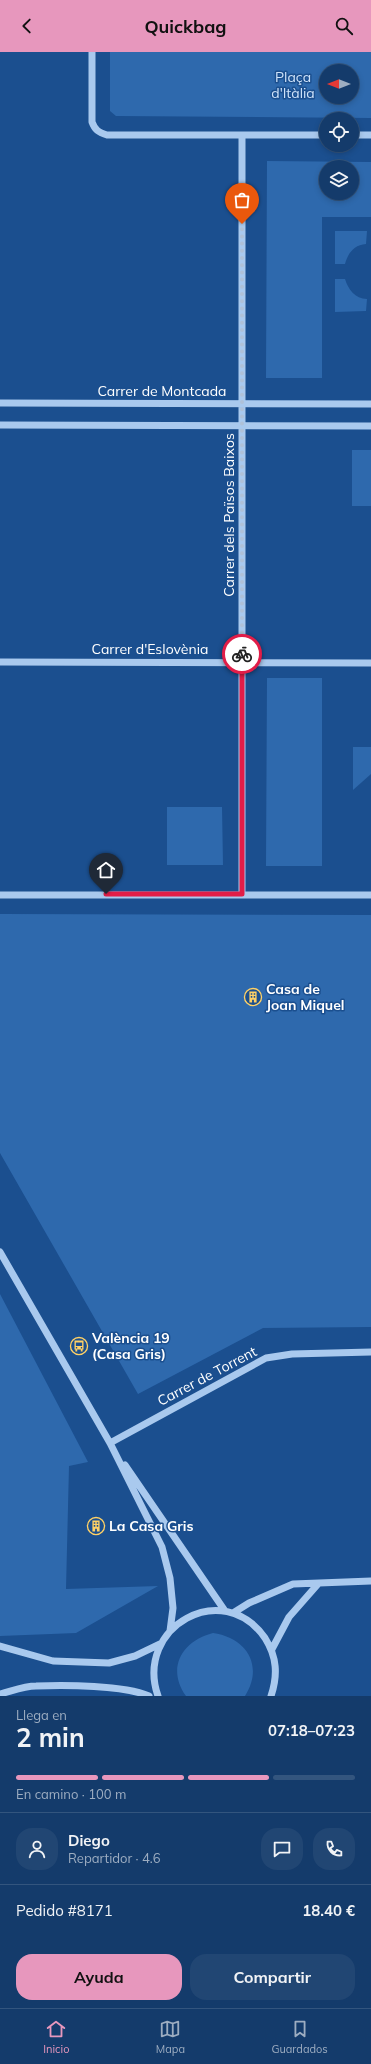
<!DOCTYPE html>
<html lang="es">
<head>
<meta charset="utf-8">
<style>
  :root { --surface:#143b6b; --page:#214673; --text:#f1f3f6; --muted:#9dadc1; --line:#33557e; --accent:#e797bd }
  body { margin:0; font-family:Mulish,sans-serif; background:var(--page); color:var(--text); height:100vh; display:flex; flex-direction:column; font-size:15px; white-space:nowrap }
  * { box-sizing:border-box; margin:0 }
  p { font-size:13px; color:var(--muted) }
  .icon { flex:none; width:22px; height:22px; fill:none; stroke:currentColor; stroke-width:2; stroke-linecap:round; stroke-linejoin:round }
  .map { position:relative; height:1644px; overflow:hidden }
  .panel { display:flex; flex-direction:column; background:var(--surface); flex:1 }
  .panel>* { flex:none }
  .needle { width:26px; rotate:270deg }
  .tools { position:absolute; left:319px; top:12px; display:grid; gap:8px }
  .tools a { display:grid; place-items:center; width:40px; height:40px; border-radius:50%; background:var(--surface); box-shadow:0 2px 6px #0003,0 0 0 1px var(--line); font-size:20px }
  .pin { position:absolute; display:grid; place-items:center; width:34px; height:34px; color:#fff; margin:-41px -17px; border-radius:50% 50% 50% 0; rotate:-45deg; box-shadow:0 0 4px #0007 }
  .pin .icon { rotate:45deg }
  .courier { position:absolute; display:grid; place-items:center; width:40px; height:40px; margin:-20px; border:3px solid #e11d48; border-radius:50%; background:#fff; color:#222; box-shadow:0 1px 5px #0007 }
  .headline em { font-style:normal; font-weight:700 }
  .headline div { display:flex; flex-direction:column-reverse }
  .headline { display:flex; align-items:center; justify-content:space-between; height:68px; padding:0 16px }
  h1 { font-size:26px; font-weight:700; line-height:30px }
  .bar { display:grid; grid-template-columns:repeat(4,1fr); gap:6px 4px; align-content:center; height:48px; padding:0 16px }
  .bar i { height:5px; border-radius:3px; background:var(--line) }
  .bar .active { background:var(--accent) }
  .bar p { grid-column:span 4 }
  .line { display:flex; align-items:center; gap:10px; padding:0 16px; border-top:1px solid var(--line) }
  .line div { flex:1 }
  .round { display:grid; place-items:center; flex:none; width:42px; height:42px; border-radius:16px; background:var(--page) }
  .primary-button { display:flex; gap:8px; margin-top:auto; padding:8px 16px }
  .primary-button a { flex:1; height:46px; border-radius:16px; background:var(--accent); color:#111; font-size:16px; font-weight:700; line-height:46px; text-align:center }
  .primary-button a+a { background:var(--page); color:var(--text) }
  header { display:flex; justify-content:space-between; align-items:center; height:52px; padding:0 16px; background:var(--accent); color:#111; font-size:18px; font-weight:700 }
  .dock { display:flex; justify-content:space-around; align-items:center; height:56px; border-top:1px solid var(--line); background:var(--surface); font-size:11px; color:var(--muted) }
  .dock a { display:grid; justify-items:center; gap:2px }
  .dock .active { color:var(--accent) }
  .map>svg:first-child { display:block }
  .green { fill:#2e69ad; fill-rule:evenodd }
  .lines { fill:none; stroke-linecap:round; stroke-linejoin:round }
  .minor { stroke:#a9c9ee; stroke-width:7 }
  .done { stroke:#afc1d8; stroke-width:4; stroke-dasharray:0 7.2 }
  .route { stroke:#e11d48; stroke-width:5 }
  .labels { text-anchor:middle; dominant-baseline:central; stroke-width:3; stroke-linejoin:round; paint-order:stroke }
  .park-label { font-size:14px; fill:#cfe3fa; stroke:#1b4f8f }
  .street-label { font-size:14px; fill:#fff; stroke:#1b4f8f }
  .poi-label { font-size:14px; font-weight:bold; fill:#fff; stroke:#1b4f8f; text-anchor:start }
</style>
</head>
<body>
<header><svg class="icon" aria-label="back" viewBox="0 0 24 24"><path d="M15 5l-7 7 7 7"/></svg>Quickbag<svg class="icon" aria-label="search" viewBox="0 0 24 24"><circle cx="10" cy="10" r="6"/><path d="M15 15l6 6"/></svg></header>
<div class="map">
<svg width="371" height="1644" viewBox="0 0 371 1644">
  <rect width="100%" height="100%" fill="#1b4f8f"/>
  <path class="green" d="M110,0H371V66L116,64L110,59ZM326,19H352V45H326Z
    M267,109L371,110V165H322V326H266ZM326,115H352V141H326Z
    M335,179H367L366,192C354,193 348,201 345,212H335Z
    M335,227H345C348,237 355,247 367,247L366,259L335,260Z
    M352,398H371V454H352Z
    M267,626H322V814H266Z
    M353,695H371V722L353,738Z
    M167,755H222L223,813H167Z
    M0,862L371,863V1275L263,1276L138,1342L0,1101Z
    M0,1242L88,1410L69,1414L66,1537L158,1534L76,1581L0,1584Z
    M213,1581C247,1586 264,1614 245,1644H186C166,1616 182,1589 213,1581Z"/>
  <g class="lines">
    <path class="minor" d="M92,0V70C95,78 98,80 107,83H326
      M352,83H371
      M0,351L371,352
      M0,373L371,374
      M0,610L371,611
      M0,843H371
      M242,843V83
      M0,1200L110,1391L162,1495L170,1526L173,1556L170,1579
      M110,1391L266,1306L292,1302L371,1300
      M125,1413L225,1559
      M233,1561L249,1551L293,1532L371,1529
      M0,1594L53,1609L109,1611L135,1604L160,1592
      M272,1597L289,1565L318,1532
      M0,1642C12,1639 24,1634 36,1634C66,1633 123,1633 149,1644
      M158,1644C134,1575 223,1525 265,1586C277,1605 278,1623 271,1644"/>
  </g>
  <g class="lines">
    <path class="done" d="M242,602V172"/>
    <path class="route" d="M106,842H242V602"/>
  </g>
  <defs>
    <g id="building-ring" transform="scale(0.9)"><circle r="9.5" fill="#1b4f8f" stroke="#ffd166" stroke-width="1.5"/><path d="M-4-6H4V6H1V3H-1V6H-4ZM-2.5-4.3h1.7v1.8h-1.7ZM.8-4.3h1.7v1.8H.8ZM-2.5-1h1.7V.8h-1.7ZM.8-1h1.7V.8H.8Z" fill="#ffd166"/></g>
    <g id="bus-ring" transform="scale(0.9)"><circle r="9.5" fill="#1b4f8f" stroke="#ffd166" stroke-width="1.5"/><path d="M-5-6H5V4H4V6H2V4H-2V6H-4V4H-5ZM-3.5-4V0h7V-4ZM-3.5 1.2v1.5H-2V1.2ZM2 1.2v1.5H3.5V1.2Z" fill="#ffd166"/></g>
  </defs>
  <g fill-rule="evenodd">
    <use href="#building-ring" x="253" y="945"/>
    <use href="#bus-ring" x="79" y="1294"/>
    <use href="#building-ring" x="96" y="1474"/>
  </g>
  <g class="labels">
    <g class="park-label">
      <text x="293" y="25">Plaça<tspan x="293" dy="16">d'Itàlia</tspan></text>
    </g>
    <g class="street-label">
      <text x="162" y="339">Carrer de Montcada</text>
      <text transform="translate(229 463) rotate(-90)">Carrer dels Països Baixos</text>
      <text x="150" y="597">Carrer d'Eslovènia</text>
      <text transform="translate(207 1324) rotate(-28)">Carrer de Torrent</text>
    </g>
    <g class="poi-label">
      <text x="266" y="937">Casa de<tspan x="266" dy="16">Joan Miquel</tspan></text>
      <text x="92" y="1286">València 19<tspan x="92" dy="16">(Casa Gris)</tspan></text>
      <text x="109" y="1474">La Casa Gris</text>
    </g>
  </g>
</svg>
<div class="tools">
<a><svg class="needle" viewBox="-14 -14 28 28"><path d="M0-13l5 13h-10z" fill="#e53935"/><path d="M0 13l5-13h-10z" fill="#9dadc1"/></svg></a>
<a><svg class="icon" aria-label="locate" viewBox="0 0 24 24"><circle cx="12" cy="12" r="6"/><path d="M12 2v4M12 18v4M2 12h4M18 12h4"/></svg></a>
<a><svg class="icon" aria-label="layers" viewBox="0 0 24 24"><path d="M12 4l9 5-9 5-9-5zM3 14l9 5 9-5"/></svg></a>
</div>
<div class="pin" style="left:242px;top:172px;background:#ea580c"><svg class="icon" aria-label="bag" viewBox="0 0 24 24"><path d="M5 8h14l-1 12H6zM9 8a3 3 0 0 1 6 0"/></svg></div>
<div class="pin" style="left:106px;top:842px;background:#1f2937"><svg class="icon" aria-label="home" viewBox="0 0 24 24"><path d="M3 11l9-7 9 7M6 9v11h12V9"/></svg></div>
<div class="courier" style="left:242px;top:602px"><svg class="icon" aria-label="bike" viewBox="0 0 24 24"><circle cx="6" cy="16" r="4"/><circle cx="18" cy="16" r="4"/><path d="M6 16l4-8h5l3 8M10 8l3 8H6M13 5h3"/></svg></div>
</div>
<section class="panel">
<div class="headline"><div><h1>2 min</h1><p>Llega en</p></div><em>07:18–07:23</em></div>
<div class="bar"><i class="active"></i><i class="active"></i><i class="active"></i><i></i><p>En camino · 100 m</p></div>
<div class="line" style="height:72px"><a class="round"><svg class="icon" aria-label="person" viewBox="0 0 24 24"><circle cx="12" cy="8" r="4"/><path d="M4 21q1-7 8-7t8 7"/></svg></a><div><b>Diego</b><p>Repartidor · 4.6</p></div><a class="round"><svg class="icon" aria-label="chat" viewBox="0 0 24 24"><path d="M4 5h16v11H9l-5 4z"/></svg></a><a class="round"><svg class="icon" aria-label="phone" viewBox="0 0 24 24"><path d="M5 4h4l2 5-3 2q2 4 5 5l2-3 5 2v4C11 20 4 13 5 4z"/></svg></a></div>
<div class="line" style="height:52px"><div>Pedido #8171</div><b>18.40 €</b></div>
<div class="primary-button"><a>Ayuda</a><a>Compartir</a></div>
</section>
<nav class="dock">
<a class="active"><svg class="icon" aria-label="home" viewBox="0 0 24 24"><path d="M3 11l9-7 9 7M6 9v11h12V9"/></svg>Inicio</a>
<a><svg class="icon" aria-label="map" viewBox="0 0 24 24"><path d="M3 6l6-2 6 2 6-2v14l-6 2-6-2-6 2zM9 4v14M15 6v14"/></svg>Mapa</a>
<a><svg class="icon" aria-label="saved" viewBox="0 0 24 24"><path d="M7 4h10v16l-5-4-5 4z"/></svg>Guardados</a>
</nav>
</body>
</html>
